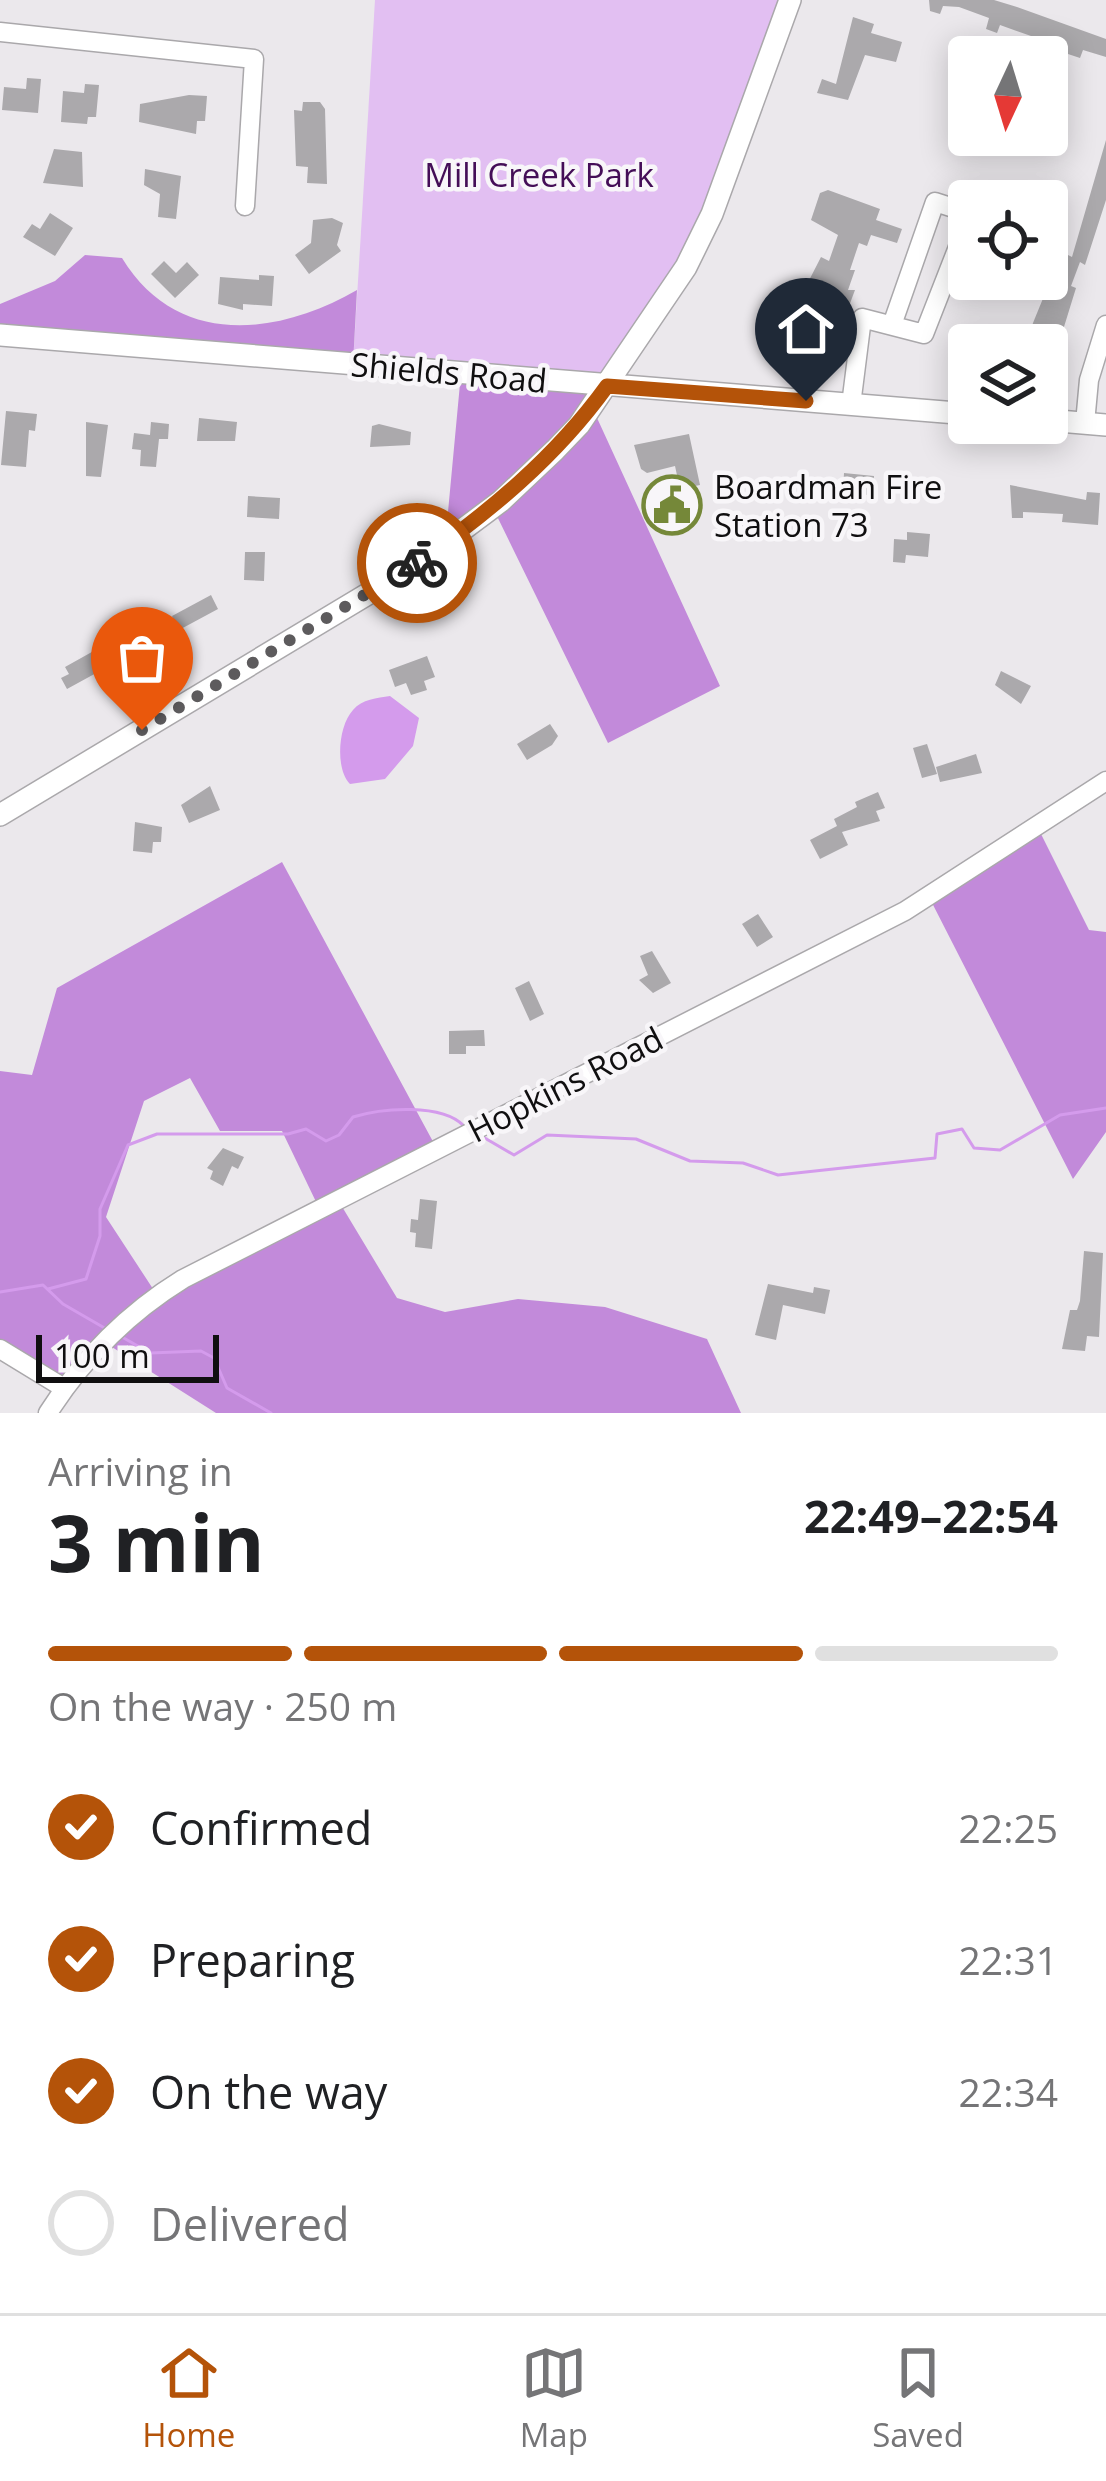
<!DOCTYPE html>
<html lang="en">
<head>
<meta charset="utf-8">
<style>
  :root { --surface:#fff; --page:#f2f2f2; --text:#202124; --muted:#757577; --line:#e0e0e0; --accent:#b45309 }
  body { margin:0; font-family:"Open Sans",sans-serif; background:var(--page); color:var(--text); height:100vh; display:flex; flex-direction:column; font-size:45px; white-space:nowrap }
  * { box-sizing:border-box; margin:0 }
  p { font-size:39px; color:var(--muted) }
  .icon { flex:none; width:66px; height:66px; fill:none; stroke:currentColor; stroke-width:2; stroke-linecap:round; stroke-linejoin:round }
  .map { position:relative; height:1413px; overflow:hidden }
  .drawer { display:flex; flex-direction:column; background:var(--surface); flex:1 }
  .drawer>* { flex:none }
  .needle { width:78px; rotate:184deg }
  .fabs { position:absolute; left:948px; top:36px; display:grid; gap:24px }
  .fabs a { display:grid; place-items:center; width:120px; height:120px; border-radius:12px; background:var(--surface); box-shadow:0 6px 30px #0003; font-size:60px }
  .scale { position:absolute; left:36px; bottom:30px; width:183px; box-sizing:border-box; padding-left:12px; border:6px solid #100f10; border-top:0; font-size:33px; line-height:42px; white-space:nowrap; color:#100f10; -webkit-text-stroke:9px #f8f6f9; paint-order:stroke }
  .pin { position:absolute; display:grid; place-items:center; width:102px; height:102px; color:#fff; margin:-123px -51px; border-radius:50% 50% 50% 0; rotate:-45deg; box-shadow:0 0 12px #0007 }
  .pin .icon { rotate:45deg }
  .courier { position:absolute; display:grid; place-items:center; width:120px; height:120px; margin:-60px; border:9px solid #b45309; border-radius:50%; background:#fff; color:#222; box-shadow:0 3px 15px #0007 }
  .headline em { font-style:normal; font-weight:700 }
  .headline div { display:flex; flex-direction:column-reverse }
  .headline { display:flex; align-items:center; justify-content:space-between; height:204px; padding:0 48px }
  h1 { font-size:78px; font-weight:700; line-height:90px }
  .bar { display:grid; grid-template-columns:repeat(4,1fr); gap:18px 12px; align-content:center; height:144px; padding:0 48px }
  .bar i { height:15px; border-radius:9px; background:var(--line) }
  .bar .on { background:var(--accent) }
  .bar p { grid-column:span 4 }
  ol { padding:0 48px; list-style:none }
  li { display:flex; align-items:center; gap:36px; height:132px }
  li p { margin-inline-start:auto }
  li .icon { padding:12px; border-radius:50%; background:var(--accent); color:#fff; stroke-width:4 }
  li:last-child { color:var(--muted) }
  li i { width:66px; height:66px; border:6px solid var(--line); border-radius:50% }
  .dock { display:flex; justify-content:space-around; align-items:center; height:168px; border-top:3px solid var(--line); background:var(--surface); font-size:33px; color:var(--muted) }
  .dock a { display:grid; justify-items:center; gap:6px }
  .dock .on { color:var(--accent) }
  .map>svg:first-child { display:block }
  .green { fill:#e2bff2 }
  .forest { fill:#c28ada; fill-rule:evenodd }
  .water { fill:#d49bec }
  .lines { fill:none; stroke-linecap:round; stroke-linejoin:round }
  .stream { stroke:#d49bec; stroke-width:3 }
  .building { fill:#aba9ac }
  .minor-casing { stroke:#aaa8ab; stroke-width:21 }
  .major-casing { stroke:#aaa8ab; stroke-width:24 }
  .minor { stroke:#fff; stroke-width:18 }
  .major { stroke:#fff; stroke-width:21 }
  .done { stroke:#5d5b5d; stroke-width:12; stroke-dasharray:0 21.6 }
  .route { stroke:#b45309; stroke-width:15 }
  .labels { text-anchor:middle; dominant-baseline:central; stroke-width:9; stroke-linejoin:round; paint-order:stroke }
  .park-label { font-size:33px; fill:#440e57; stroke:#f8f6f9 }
  .street-label { font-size:33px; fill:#100f10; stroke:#f8f6f9 }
  .poi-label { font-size:33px; fill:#100f10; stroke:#f8f6f9; text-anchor:start }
</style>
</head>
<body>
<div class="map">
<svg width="1106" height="1413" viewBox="0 0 1106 1413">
  <rect width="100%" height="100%" fill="#ebe8ec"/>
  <path class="green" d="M375,0H790L712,214L607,386L353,364Z"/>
  <path class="forest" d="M85,255L122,258C177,348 277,336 357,290L353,364L0,335V304L55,281Z
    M461,373L607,386L592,407L720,686L608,743L493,508L445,544Z
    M1038,828L1089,930L1106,932V1132L1073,1179L929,897Z
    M282,862L437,1149L338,1200L397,1298L445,1312L518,1299L605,1307L707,1339L741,1413H216L104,1342L64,1388L0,1349V1071L32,1075L57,988ZM190,1078L220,1131H282L319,1208L157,1295L106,1217L144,1101Z"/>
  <path class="water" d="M390,696L419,718L413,746L385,779L350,784C335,769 338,726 353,710C362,699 377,698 390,696Z"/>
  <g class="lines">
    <path class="stream" d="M483,1137L514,1155L547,1135L636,1139L690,1161L743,1163L778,1175L935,1158L937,1134L962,1129L974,1148L1000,1150L1060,1115L1106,1108
      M48,1289L86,1279L100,1236V1209L128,1145L157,1134H288L306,1129L326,1141L339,1135L353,1117C382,1108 442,1103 464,1126
      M0,1292L43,1285L63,1304L108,1330
      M122,1337L150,1353L201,1351L214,1358L227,1388L271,1413"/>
  </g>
  <path class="building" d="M929,0H994L1017,7L1106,39V57L1083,50L1080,58L1041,45L1040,49L1028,45L1031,36L1000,25L997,33L986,29L989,18L959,7L943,6L940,14L930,11Z
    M853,17L874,24L871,33L902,42L896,62L865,55L848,100L817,93L822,79L836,84Z
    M27,78L41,79L38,113L2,110L4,87L26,89Z
    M85,84L99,85L96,117H88L87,124L61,122L63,91L84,93Z
    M189,95L207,96L205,121H197L196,134L139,122L140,104Z
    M303,102H320L325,109L327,184L307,183L308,167L296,166L294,110L302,111Z
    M1106,140V200L1085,265L1080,262L1071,286L1076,288L1059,343L1034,345L1037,336L1029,333L1035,318L1044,296L1050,298L1068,255L1072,257Z
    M54,149L82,152L83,187L43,183Z
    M145,169L181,176L176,219L158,217L160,194L144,185Z
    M828,190L880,209L876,220L902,229L897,243L871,235L867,246L859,243L850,270H855L848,290H855L846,314L800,298L821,257L829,261L838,235L811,220L820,193Z
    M50,213L73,228L55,256L23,237L32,224L40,229Z
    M332,218L343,223L337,245L341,251L309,274L295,255L311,243L313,220Z
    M164,261L176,273L187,262L199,275L175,298L151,274Z
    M259,275L274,276L272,306L243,304V310L218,304L220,277L259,280Z
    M6,411L37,414L35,431L29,430L26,467L1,465Z
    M199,418L237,422L235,441H197Z
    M86,422L108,425L101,477L86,476Z
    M151,422L169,424L168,439H159L156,467L140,466L141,450L132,449L134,433L150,435Z
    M379,424L411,432L410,445L370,447L372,426Z
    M689,434L700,485L680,489L675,466L647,473L641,469L634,445Z
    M844,473L874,476L872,496L843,490Z
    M1010,485L1086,500L1087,492L1100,493L1098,525L1062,522L1063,514L1023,512V518H1012Z
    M248,496L280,498L279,519L247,517Z
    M738,515L761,518L759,541L736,539Z
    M907,532L930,534L928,557L906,555L905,563L893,562L894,539L907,540Z
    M245,552H265L264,581L244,580Z
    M211,595L218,609L179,630L172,616Z
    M99,648L109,666L67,689L61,678L69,674L65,667Z
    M427,656L435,677L424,681L427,690L411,695L406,683L395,687L389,670Z
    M1001,671L1031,686L1021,704L995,685Z
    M550,724L558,736L552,745L527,760L517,744Z
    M927,744L937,774L922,778L913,748Z
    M976,754L982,773L940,782L936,767Z
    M210,786L220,810L189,823L181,805Z
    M878,792L885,808L876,811L880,821L842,832L848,845L820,859L810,840L837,826L834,819L857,807L855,802Z
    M135,822L162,827L161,842H153L152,853L133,851Z
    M758,914L773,937L757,947L742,924Z
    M652,951L671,983L653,993L639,980L648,975L640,956Z
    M529,981L544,1014L530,1021L515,988Z
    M484,1030L485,1046H466V1054H449V1031Z
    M223,1148L244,1157L238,1169L232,1166L223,1186L210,1179L213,1171L207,1168Z
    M420,1199L437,1201L432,1249L415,1247L416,1233L410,1232L411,1219L418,1220Z
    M1084,1251L1103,1253L1099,1337L1087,1336L1085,1351L1062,1349L1070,1310H1077L1080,1301Z
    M768,1284L813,1293L814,1287L830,1290L825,1314L783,1305L776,1340L755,1335Z"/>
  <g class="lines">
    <g class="minor-casing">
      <path id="minor" d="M0,32L254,59L245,206
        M892,325L935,202L969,213
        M851,405L862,318L924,334L969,219
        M1085,423L1089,380L1106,325
        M0,1349L64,1388
        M48,1413C83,1358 128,1313 183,1279L905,911L1106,781"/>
    </g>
    <g class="major-casing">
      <path id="major" d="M0,335L969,414
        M1047,420L1106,425
        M0,815L411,568L501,501L555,450L579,425L686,267L712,214L790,0"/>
    </g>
    <use href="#minor" class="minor"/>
    <use href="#major" class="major"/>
  </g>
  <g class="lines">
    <path class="done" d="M142,730L417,563"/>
    <path class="route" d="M417,563C489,512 555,458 607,386L806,401"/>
  </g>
  <defs>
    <g id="civic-ring" transform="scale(3)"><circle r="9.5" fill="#f8f6f9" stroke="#758839" stroke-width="1.5"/><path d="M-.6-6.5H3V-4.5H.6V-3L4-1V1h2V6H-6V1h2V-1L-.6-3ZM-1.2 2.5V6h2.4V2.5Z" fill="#758839"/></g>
  </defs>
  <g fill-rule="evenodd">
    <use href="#civic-ring" x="672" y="505"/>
  </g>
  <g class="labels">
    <g class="park-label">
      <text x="539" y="174">Mill Creek Park</text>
    </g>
    <g class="street-label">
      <text transform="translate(449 372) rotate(5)">Shields Road</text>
      <text transform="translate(565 1084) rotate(-27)">Hopkins Road</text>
    </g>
    <g class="poi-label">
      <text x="714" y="486">Boardman Fire<tspan x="714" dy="38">Station 73</tspan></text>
    </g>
  </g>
</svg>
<div class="fabs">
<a><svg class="needle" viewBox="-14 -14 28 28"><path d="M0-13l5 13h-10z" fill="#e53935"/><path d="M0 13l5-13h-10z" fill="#757577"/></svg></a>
<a><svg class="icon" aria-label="locate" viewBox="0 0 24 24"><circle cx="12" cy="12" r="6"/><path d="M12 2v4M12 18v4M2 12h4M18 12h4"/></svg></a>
<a><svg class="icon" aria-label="layers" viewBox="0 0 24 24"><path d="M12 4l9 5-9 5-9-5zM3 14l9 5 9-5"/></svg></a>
</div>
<div class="scale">100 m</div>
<div class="pin" style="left:142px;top:730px;background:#ea580c"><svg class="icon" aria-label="bag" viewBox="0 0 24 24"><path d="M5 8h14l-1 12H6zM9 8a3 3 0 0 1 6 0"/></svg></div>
<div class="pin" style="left:806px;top:401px;background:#1f2937"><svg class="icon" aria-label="home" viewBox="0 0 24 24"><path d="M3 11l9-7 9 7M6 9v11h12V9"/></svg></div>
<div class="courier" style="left:417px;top:563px"><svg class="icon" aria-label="bike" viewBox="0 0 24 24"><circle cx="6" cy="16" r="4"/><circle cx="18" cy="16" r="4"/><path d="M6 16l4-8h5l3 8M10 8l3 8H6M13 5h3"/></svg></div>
</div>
<section class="drawer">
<div class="headline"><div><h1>3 min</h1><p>Arriving in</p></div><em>22:49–22:54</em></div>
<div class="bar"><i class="on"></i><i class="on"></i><i class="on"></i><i></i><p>On the way · 250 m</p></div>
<ol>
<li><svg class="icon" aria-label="check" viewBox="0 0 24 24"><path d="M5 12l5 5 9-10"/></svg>Confirmed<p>22:25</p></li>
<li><svg class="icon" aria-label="check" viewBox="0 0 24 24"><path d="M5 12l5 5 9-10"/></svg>Preparing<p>22:31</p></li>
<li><svg class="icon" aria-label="check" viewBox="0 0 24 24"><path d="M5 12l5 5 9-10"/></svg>On the way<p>22:34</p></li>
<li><i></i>Delivered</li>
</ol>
</section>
<nav class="dock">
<a class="on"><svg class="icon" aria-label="home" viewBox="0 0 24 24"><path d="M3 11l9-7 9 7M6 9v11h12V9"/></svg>Home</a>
<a><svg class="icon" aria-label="map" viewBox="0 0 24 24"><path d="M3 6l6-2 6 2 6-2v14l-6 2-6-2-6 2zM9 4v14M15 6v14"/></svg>Map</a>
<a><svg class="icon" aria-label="saved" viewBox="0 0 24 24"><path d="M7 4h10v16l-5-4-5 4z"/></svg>Saved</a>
</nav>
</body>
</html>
